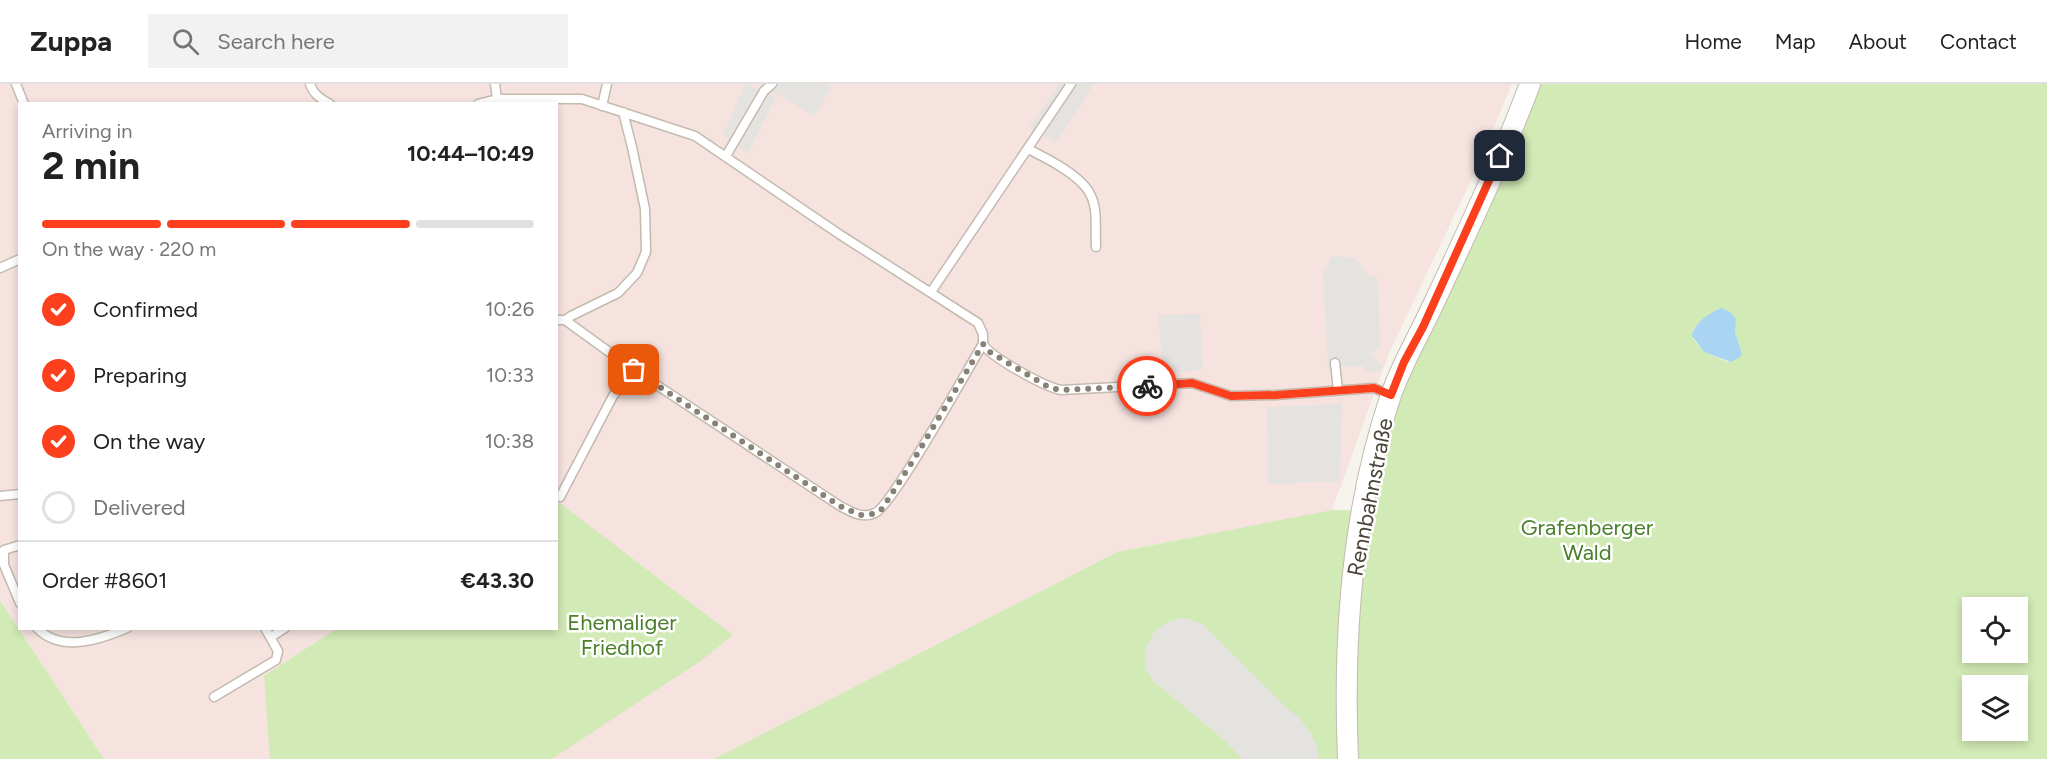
<!DOCTYPE html>
<html lang="en">
<head>
<meta charset="utf-8">
<style>
  :root { --surface:#fff; --page:#f2f2f2; --text:#222; --muted:#767676; --line:#e0e0e0; --accent:#fc3f1d }
  body { margin:0; font-family:Figtree,sans-serif; background:var(--page); color:var(--text); height:100vh; display:flex; flex-direction:column; font-size:22px; white-space:nowrap }
  * { box-sizing:border-box; margin:0 }
  p { font-size:20px; color:var(--muted) }
  .icon { flex:none; width:33px; height:33px; fill:none; stroke:currentColor; stroke-width:2; stroke-linecap:round; stroke-linejoin:round }
  .map { position:relative; flex:1; overflow:hidden }
  .side { position:absolute; left:18px; top:18px; width:540px; height:528px; display:flex; flex-direction:column; background:var(--surface); border-radius:0px; box-shadow:0 3px 9px #0003 }
  .side>* { flex:none }
  .tools { position:absolute; left:1962px; top:513px; display:grid; gap:12px }
  .tools a { display:grid; place-items:center; width:66px; height:66px; border-radius:0px; background:var(--surface); box-shadow:0 3px 9px #0003; font-size:30px }
  .pin { position:absolute; display:grid; place-items:center; width:51px; height:51px; color:#fff; margin:-26px; border-radius:12px; box-shadow:0 3px 9px #0006 }
  .courier { position:absolute; display:grid; place-items:center; width:60px; height:60px; margin:-30px; border:4px solid #fc3f1d; border-radius:50%; background:#fff; color:#222; box-shadow:0 2px 8px #0007 }
  .head em { font-style:normal; font-weight:700 }
  .head div { display:flex; flex-direction:column-reverse }
  .head { display:flex; align-items:center; justify-content:space-between; height:102px; padding:0 24px }
  h1 { font-size:39px; font-weight:700; line-height:45px }
  .bar { display:grid; grid-template-columns:repeat(4,1fr); gap:9px 6px; align-content:center; height:72px; padding:0 24px }
  .bar i { height:8px; border-radius:4px; background:var(--line) }
  .bar .active { background:var(--accent) }
  .bar p { grid-column:span 4 }
  .line { display:flex; align-items:center; gap:15px; padding:0 24px; border-top:2px solid var(--line) }
  .line div { flex:1 }
  ol { padding:0 24px; list-style:none }
  li { display:flex; align-items:center; gap:18px; height:66px }
  li p { margin-inline-start:auto }
  li .icon { padding:6px; border-radius:50%; background:var(--accent); color:#fff; stroke-width:4 }
  li:last-child { color:var(--muted) }
  li i { width:33px; height:33px; border:3px solid var(--line); border-radius:50% }
  header { display:flex; align-items:center; gap:36px; box-sizing:border-box; height:84px; padding:0 30px; background:var(--surface); border-bottom:2px solid var(--line) }
  header strong { font-size:28px }
  nav { display:flex; gap:33px; margin-inline-start:auto; font-size:21px }
  .search { width:420px; height:54px; background:var(--page); display:flex; align-items:center; gap:15px; box-sizing:border-box; padding:0 21px; border-radius:0px; color:var(--muted); font-size:22px }
  .map>svg:first-child { display:block }
  .medical { fill:#f6e3e0; fill-rule:evenodd }
  .green { fill:#d2eab5; fill-rule:evenodd }
  .parking { fill:#e5e3e0 }
  .water { fill:#a9d4f2 }
  .lines { fill:none; stroke-linecap:round; stroke-linejoin:round }
  .service-casing { stroke:#c2bbae; stroke-width:11 }
  .tertiary-casing { stroke:#c2bbae; stroke-width:22 }
  .service { stroke:#fff; stroke-width:8 }
  .tertiary { stroke:#fff; stroke-width:20 }
  .done { stroke:#878178; stroke-width:6; stroke-dasharray:0 10.8 }
  .route { stroke:#fc3f1d; stroke-width:8 }
  .labels { text-anchor:middle; dominant-baseline:central; stroke-width:5; stroke-linejoin:round; paint-order:stroke }
  .street-label { font-size:22px; fill:#4b4439; stroke:#fff }
  .park-label { font-size:22px; fill:#4a7f2a; stroke:#fff }
</style>
</head>
<body>
<header>
<strong>Zuppa</strong>
<div class="search"><svg class="icon" aria-label="search" viewBox="0 0 24 24"><circle cx="10" cy="10" r="6"/><path d="M15 15l6 6"/></svg>Search here</div>
<nav><a>Home</a><a>Map</a><a>About</a><a>Contact</a></nav>
</header>
<div class="map">
<svg width="2047" height="675" viewBox="0 0 2047 675">
  <rect width="100%" height="100%" fill="#f6f3ec"/>
  <path class="medical" d="M0,0H1512L1475,88L1389,269L1332,426L1117,468L714,675H104L0,515ZM20,20H556V544H20Z"/>
  <path class="green" d="M1535,0H2047V675H714L1117,468L1332,426L1368,427L1392,330ZM1714,228L1735,248L1742,269L1728,278L1704,268L1693,255L1694,244ZM1972,524H2018V568H1972ZM1972,602H2018V646H1972Z
    M557,417L733,551L702,576L552,675H270L264,592L336,545L556,544Z
    M0,516L104,675H0Z"/>
  <path class="parking" d="M745,0L776,13L748,70L723,51Z
    M777,0H827L832,3L814,32L771,7Z
    M1059,0H1094L1056,59L1029,44Z
    M1332,172L1356,174L1368,192L1378,194L1380,263L1372,268L1373,273L1383,282L1378,287L1368,290L1363,282L1328,284L1323,188Z
    M1200,230L1203,286L1163,289L1158,231Z
    M1342,320L1340,397L1268,400L1267,323Z
    M1180,534L1189,535L1202,540L1289,626L1299,633L1311,650L1317,662L1319,675H1242L1224,656L1153,597L1145,584L1146,563L1154,548L1168,538Z"/>
  <path class="water" d="M1722,224L1730,228L1736,234L1735,248L1742,269L1740,273L1731,278L1704,268L1692,252C1694,239 1710,228 1722,224Z"/>
  <g class="lines">
    <g class="service-casing">
      <path id="service" d="M16,0L24,20
        M310,0C313,10 321,15 330,20
        M495,0L497,15
        M478,20L497,15H582L695,52L839,150L978,239L983,250V260C967,286 893,421 875,429C863,435 851,428 840,422L634,286L565,236H556
        M602,22L607,0
        M1028,65C1046,74 1083,92 1091,112C1098,126 1095,147 1096,163
        M726,72L764,7L772,0
        M0,184L20,175
        M931,208L1071,0
        M565,236L571,232L618,209L637,189L646,168L645,125L632,63L623,28
        M983,260C990,273 1045,303 1061,306L1192,299L1231,312L1276,311L1374,304L1390,311
        M1335,279L1338,306
        M0,412L20,410
        M560,413L613,312L634,286
        M4,466V481L20,519
        M4,466L20,461
        M37,544C61,569 99,556 127,544
        M271,553L285,544
        M214,613L276,576L278,567L265,544"/>
    </g>
    <g class="tertiary-casing">
      <path id="tertiary" d="M1348,675C1343,556 1352,425 1391,311C1402,280 1419,251 1433,221C1467,148 1502,75 1530,0"/>
    </g>
    <use href="#service" class="service"/>
    <use href="#tertiary" class="tertiary"/>
  </g>
  <g class="lines">
    <path class="done" d="M634,286L840,422L860,431L873,430L882,425L916,372L983,260L988,267L1050,304L1061,306L1147,302"/>
    <path class="route" d="M1147,302L1192,299L1231,312L1276,311L1374,304L1391,311L1404,278L1423,243L1500,72"/>
  </g>
  <g class="labels">
    <g class="street-label">
      <text transform="translate(1370 413) rotate(-79)">Rennbahnstraße</text>
    </g>
    <g class="park-label">
      <text x="1587" y="443">Grafenberger<tspan x="1587" dy="25">Wald</tspan></text>
      <text x="622" y="538">Ehemaliger<tspan x="622" dy="25">Friedhof</tspan></text>
    </g>
  </g>
</svg>
<div class="tools">
<a><svg class="icon" aria-label="locate" viewBox="0 0 24 24"><circle cx="12" cy="12" r="6"/><path d="M12 2v4M12 18v4M2 12h4M18 12h4"/></svg></a>
<a><svg class="icon" aria-label="layers" viewBox="0 0 24 24"><path d="M12 4l9 5-9 5-9-5zM3 14l9 5 9-5"/></svg></a>
</div>
<div class="pin" style="left:634px;top:286px;background:#ea580c"><svg class="icon" aria-label="bag" viewBox="0 0 24 24"><path d="M5 8h14l-1 12H6zM9 8a3 3 0 0 1 6 0"/></svg></div>
<div class="pin" style="left:1500px;top:72px;background:#1f2937"><svg class="icon" aria-label="home" viewBox="0 0 24 24"><path d="M3 11l9-7 9 7M6 9v11h12V9"/></svg></div>
<div class="courier" style="left:1147px;top:302px"><svg class="icon" aria-label="bike" viewBox="0 0 24 24"><circle cx="6" cy="16" r="4"/><circle cx="18" cy="16" r="4"/><path d="M6 16l4-8h5l3 8M10 8l3 8H6M13 5h3"/></svg></div>
<section class="side">
<div class="head"><div><h1>2 min</h1><p>Arriving in</p></div><em>10:44–10:49</em></div>
<div class="bar"><i class="active"></i><i class="active"></i><i class="active"></i><i></i><p>On the way · 220 m</p></div>
<ol>
<li><svg class="icon" aria-label="check" viewBox="0 0 24 24"><path d="M5 12l5 5 9-10"/></svg>Confirmed<p>10:26</p></li>
<li><svg class="icon" aria-label="check" viewBox="0 0 24 24"><path d="M5 12l5 5 9-10"/></svg>Preparing<p>10:33</p></li>
<li><svg class="icon" aria-label="check" viewBox="0 0 24 24"><path d="M5 12l5 5 9-10"/></svg>On the way<p>10:38</p></li>
<li><i></i>Delivered</li>
</ol>
<div class="line" style="height:78px"><div>Order #8601</div><b>€43.30</b></div>
</section>
</div>
</body>
</html>
